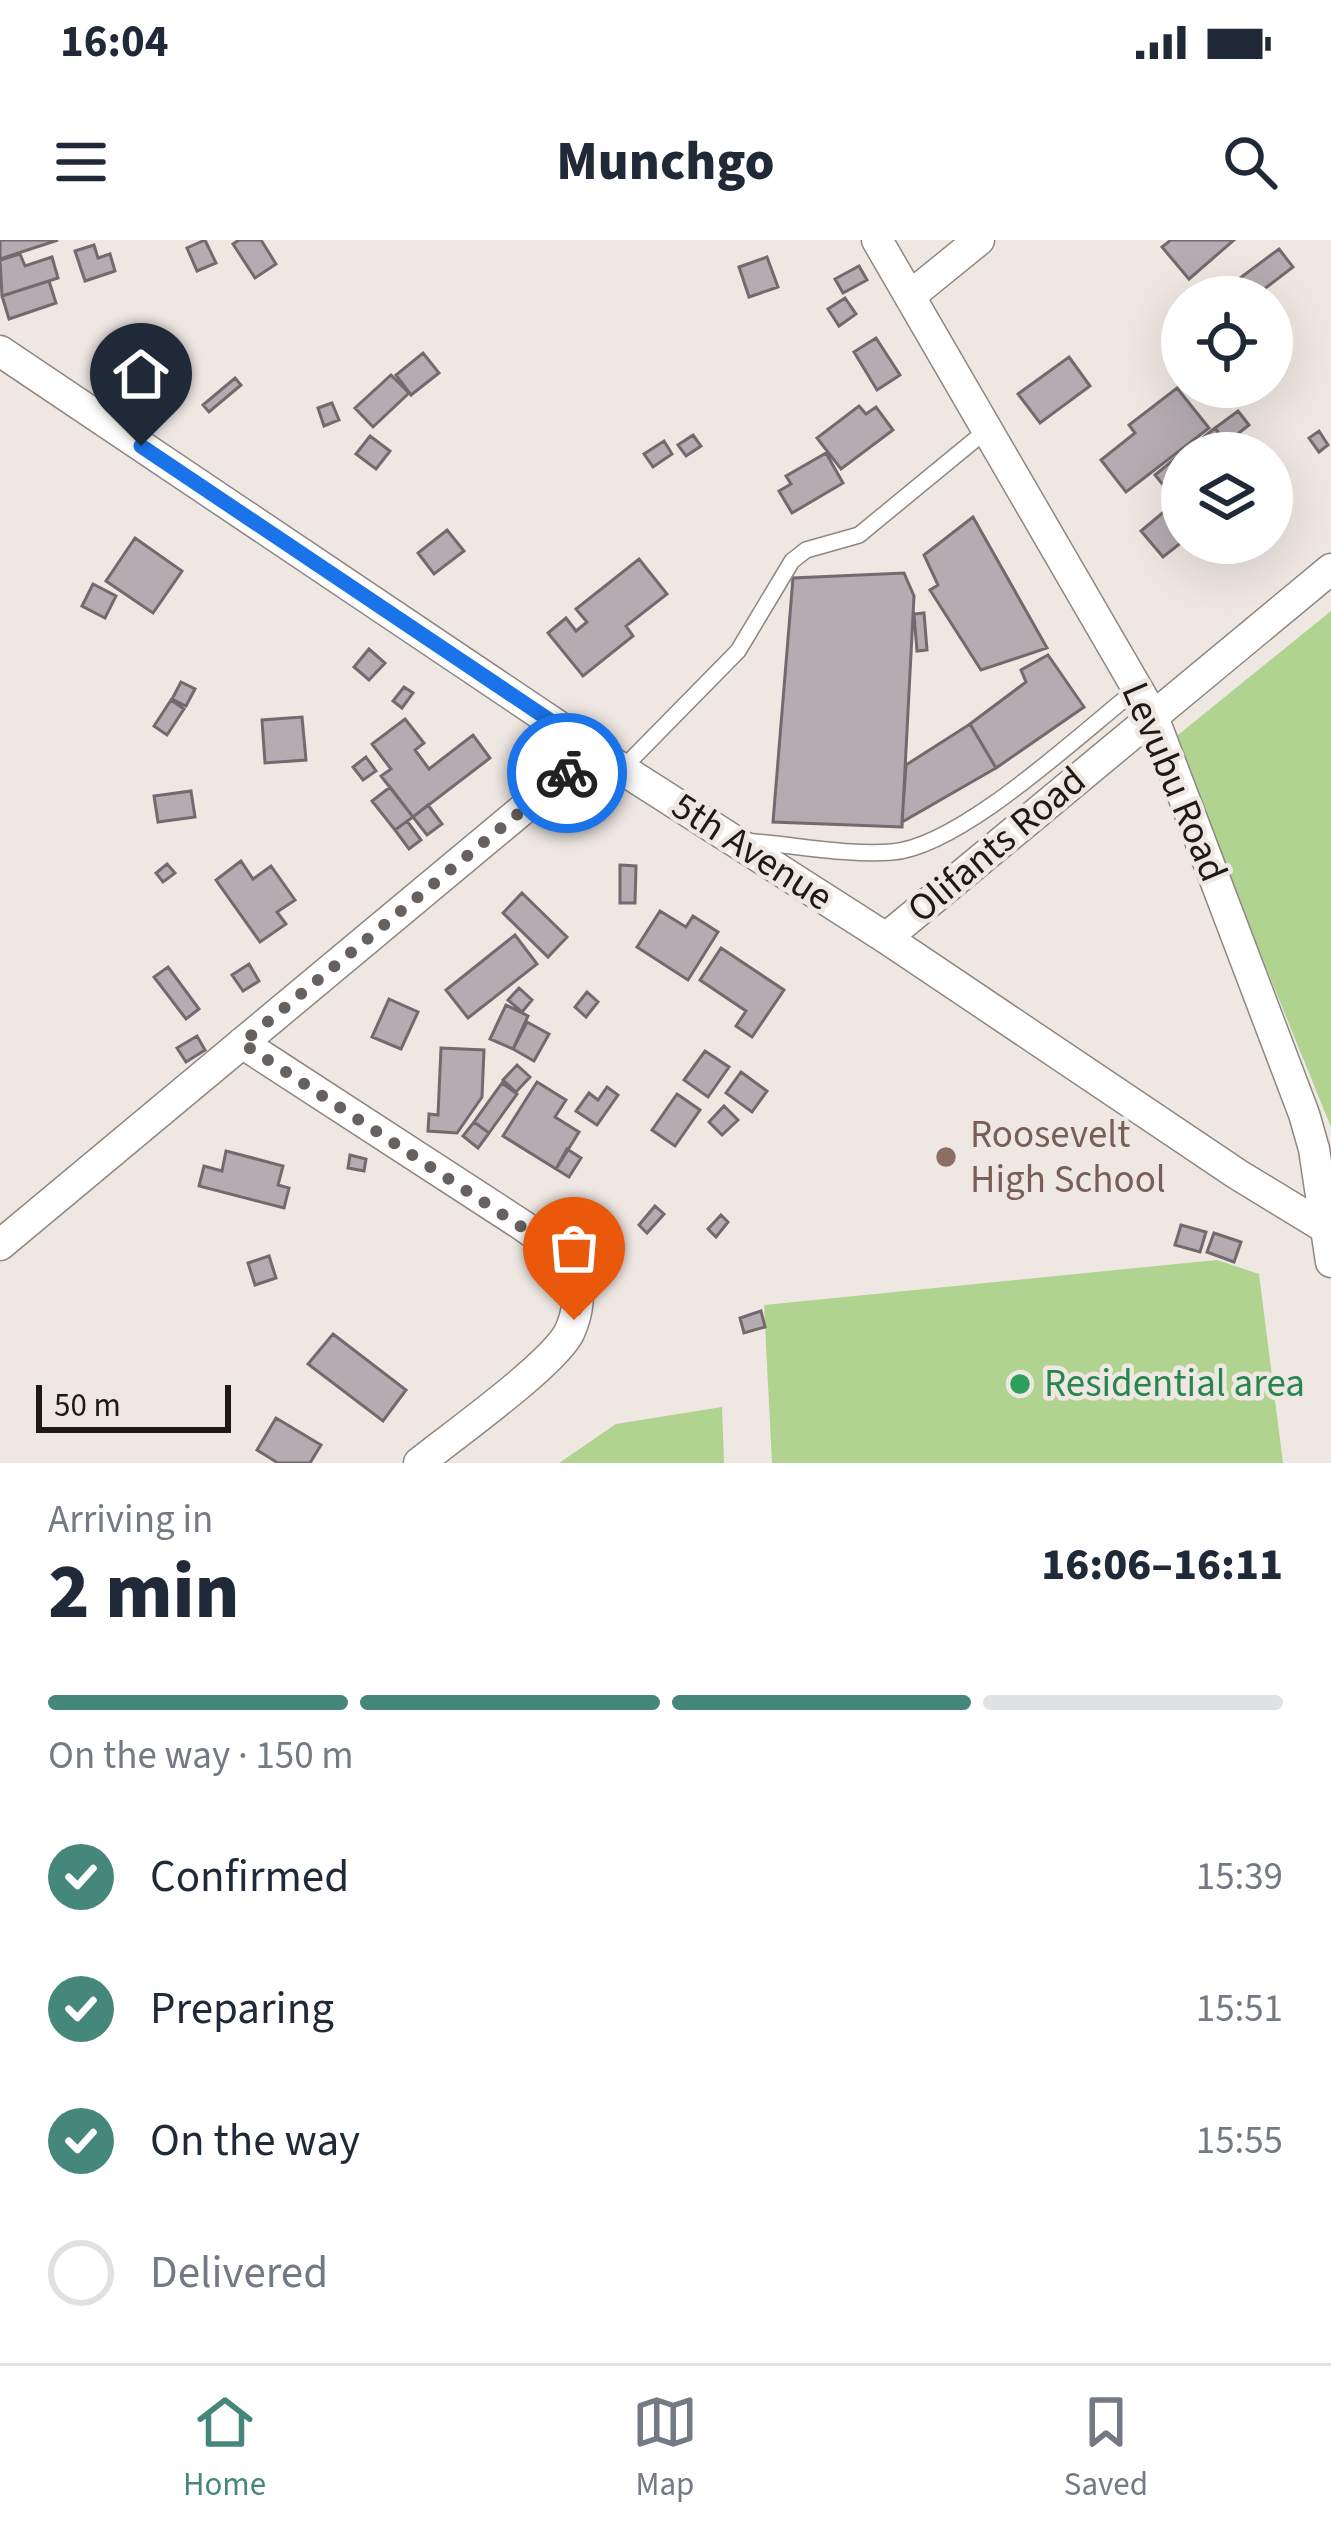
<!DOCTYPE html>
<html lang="en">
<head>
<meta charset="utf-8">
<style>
  :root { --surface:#fff; --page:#f2f2f3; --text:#1f2937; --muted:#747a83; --line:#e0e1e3; --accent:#45887b }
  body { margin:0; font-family:"Source Sans 3",sans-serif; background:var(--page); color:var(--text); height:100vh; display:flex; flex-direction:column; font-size:45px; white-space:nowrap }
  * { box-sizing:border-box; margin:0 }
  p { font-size:39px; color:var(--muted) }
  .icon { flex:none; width:66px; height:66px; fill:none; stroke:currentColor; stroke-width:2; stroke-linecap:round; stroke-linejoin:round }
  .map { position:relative; height:1223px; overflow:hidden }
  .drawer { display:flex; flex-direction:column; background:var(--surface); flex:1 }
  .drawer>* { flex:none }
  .controls { position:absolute; left:1161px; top:36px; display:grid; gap:24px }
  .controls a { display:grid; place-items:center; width:132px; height:132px; border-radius:50%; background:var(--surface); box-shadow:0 12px 48px #0002; font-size:60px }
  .scale { position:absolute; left:36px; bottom:30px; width:195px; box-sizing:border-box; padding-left:12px; border:6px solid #1c1917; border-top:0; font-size:33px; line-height:42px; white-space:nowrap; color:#1c1917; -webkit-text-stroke:9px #efe7e2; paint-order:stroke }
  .pin { position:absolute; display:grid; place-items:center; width:102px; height:102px; color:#fff; margin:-123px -51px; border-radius:50% 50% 50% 0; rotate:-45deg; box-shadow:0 0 12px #0007 }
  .pin .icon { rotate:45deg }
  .courier { position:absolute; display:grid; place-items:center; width:120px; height:120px; margin:-60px; border:9px solid #1a73e8; border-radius:50%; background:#fff; color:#222; box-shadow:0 3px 15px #0007 }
  .headline em { font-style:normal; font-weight:800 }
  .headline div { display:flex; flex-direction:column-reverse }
  .headline { display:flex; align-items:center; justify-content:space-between; height:204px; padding:0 48px }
  h1 { font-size:78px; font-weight:800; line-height:90px }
  .bar { display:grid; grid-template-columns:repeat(4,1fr); gap:18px 12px; align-content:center; height:144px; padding:0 48px }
  .bar i { height:15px; border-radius:9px; background:var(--line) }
  .bar .active { background:var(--accent) }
  .bar p { grid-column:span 4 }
  ol { padding:0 48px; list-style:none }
  li { display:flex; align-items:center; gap:36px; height:132px }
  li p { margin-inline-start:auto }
  li .icon { padding:12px; border-radius:50%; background:var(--accent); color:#fff; stroke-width:4 }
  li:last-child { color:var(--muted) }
  li i { width:66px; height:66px; border:6px solid var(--line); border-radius:50% }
  .status { display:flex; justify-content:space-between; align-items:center; height:84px; padding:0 60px; background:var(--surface); direction:ltr }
  .status svg { height:33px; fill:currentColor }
  header { display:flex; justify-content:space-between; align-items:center; height:156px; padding:0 48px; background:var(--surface); font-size:54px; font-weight:800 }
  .tabs { display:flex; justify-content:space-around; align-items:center; height:168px; border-top:3px solid var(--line); background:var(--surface); font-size:33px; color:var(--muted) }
  .tabs a { display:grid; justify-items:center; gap:6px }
  .tabs .active { color:var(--accent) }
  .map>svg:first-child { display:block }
  .green { fill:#b1d390 }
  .building { fill:#b4acb0; stroke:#726a6e; stroke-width:3 }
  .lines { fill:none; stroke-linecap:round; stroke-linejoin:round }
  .lane-casing { stroke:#8e8782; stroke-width:18 }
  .street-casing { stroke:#8e8782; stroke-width:33 }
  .lane { stroke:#fff; stroke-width:15 }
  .street { stroke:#fff; stroke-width:30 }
  .done { stroke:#66615e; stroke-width:12; stroke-dasharray:0 21.6 }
  .route { stroke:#1a73e8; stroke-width:15 }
  .education-dot { fill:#8d6e63; stroke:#efe7e2; stroke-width:4.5 }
  .leisure-dot { fill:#2e9e5b; stroke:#efe7e2; stroke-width:4.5 }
  .labels { text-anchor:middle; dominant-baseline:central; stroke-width:9; stroke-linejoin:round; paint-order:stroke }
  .street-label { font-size:39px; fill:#1c1917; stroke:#efe7e2 }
  .education-label { font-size:39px; fill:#785e54; stroke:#efe7e2; text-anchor:start }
  .leisure-label { font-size:39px; fill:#27864d; stroke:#efe7e2; text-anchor:start }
</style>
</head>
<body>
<div class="status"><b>16:04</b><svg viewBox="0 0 49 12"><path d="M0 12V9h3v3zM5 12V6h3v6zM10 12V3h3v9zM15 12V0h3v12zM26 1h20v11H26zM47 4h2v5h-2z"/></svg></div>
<header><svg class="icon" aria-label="menu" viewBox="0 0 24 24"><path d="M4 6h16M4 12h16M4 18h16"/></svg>Munchgo<svg class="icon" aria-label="search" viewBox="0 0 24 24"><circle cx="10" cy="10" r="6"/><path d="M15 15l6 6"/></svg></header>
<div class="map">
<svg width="1331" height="1223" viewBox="0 0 1331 1223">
  <rect width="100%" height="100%" fill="#efe7e2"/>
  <path class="green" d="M1331,371V887L1173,499Z
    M1217,1020L1259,1034L1283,1223H772L764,1065Z
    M722,1167L724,1223H559L616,1184Z"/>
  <path class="building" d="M0,0H58L0,19Z
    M205,0L216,23L197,31L187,8Z
    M239,0H261L276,24L255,38L233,4Z
    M1171,0H1234L1189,39L1162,7Z
    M94,5L98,18L110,14L115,31L85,41L75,11Z
    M1279,9L1293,27L1254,57L1240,38Z
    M20,14L25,26L52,17L58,38L2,56L0,20Z
    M767,17L778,47L749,57L739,27Z
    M859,26L867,40L843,53L835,39Z
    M1240,38L1254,57H1215Z
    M49,41L56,63L9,79L2,56Z
    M845,58L856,74L839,86L828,69Z
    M876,98L900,135L877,150L854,112Z
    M423,113L439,133L411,155L396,135Z
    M1069,117L1090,146L1040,183L1018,154Z
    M391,135L409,153L373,187L355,168Z
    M235,138L241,145L209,172L203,165Z
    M1177,148L1209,188L1126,252L1101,220L1135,193L1129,185Z
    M332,163L339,180L324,186L318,168Z
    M859,166L866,174L876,167L893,190L841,229L817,198Z
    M1238,171L1249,185L1226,203L1215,188Z
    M1215,188L1226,203L1213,213H1200L1194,205Z
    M1319,191L1328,205L1319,212L1309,198Z
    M693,195L701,206L686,216L678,205Z
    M370,196L390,211L376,229L356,214Z
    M664,201L672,214L653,227L644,214Z
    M1190,206L1196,213H1182V240L1168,251L1155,235Z
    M826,213L843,243L792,273L779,251L791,244L786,236Z
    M1166,270L1182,289V302L1163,317L1141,291Z
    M973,277L1047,408L981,430L930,350L938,345L924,315Z
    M447,290L464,311L434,334L418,313Z
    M135,298L182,331L153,373L106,341Z
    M1228,303H1251V310H1228Z
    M639,319L667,354L626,386L633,396L583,436L548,393L566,378L576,391L587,382L576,369Z
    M904,333L914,356L902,587L773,582L793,338Z
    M93,344L116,356L105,378L82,366Z
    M924,373L927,410L917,411L914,374Z
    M369,409L385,423L369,440L354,427Z
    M1048,415L1084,467L996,528L970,484L1026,442L1021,430Z
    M181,442L195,449L186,466L172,459Z
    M404,447L413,453L402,468L393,461Z
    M171,460L184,469L167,495L154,486Z
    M302,477L306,520L265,523L262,480Z
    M405,479L424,503L415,510L429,529L473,495L490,518L413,577L381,536L391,529L372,504Z
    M970,484L996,528L902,582L906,525Z
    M366,517L376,531L363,540L353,527Z
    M390,547L413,577L395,590L372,561Z
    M191,551L195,577L158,582L154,556Z
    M428,565L442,584L427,595L413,577Z
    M407,581L421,600L409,609L395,590Z
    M241,621L253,639L271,626L295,660L277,672L286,684L260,702L216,640Z
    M167,624L175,633L163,642L156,633Z
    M620,625L636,626L635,663H620Z
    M522,653L567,697L548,717L503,673Z
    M660,671L686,687L693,676L718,692L688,740L637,707Z
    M515,695L537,724L468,778L446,750Z
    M721,708L784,750L752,797L736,786L746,771L700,740Z
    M249,724L259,741L243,751L232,735Z
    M168,727L199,769L186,779L154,737Z
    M519,748L532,760L522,772L508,760Z
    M587,752L598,762L586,777L575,767Z
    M389,759L418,772L401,809L372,797Z
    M506,765L528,776L513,809L490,799Z
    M527,782L549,794L534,821L513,809Z
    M197,796L205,810L186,822L177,808Z
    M441,808L484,810L482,857L457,893L428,891L429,874L438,875Z
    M705,811L729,827L708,857L684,840Z
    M517,825L530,837L516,852L503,840Z
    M741,832L767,851L752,872L726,853Z
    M537,842L566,860L555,877L579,892L556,929L503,896Z
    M502,843L517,854L489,893L474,882Z
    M607,847L618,855L597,885L576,871L589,853L598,860Z
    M677,854L700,870L675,906L652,890Z
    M724,866L738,880L722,895L709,882Z
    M474,882L489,893L478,908L463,896Z
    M567,909L581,918L569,937L556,929Z
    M226,911L283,926L278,945L289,948L284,968L199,946L204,926L222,931Z
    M350,915L366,919L364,931L348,928Z
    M655,966L664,974L647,993L639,985Z
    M721,975L728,982L716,997L708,989Z
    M1181,985L1206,992L1200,1012L1175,1005Z
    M1214,993L1241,1002L1234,1022L1207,1012Z
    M269,1016L276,1038L255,1045L248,1023Z
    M761,1071L765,1087L744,1093L740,1078Z
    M333,1094L406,1150L383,1181L308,1124Z
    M276,1178L321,1205L310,1223H278L257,1210Z"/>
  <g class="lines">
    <g class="lane-casing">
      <path id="lane" d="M622,529L738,411L792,321L806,310L859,295L988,189
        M744,601C789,604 849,616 892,612C961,607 1081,493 1137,449"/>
    </g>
    <g class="street-casing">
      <path id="street" d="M877,0L1152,474L1304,874L1314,909L1331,1022
        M910,56L979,0
        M0,111L622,529L886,698L1237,934L1327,989
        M886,698L1331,329
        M242,803L522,985C538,997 562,1010 572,1029C582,1048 578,1074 569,1093C551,1126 454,1195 419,1223
        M0,1005L594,510"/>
    </g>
    <use href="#lane" class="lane"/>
    <use href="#street" class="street"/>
  </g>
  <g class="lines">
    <path class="done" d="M567,533L242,803L546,1003C572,1026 582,1045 574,1080"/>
    <path class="route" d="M141,206L594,510L567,533"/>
  </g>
  <circle class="education-dot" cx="946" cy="917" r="12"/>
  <circle class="leisure-dot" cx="1020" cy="1144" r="12"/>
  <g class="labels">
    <g class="street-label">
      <text transform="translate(1174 542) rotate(67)">Levubu Road</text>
      <text transform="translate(997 605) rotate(-40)">Olifants Road</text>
      <text transform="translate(752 612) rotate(33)">5th Avenue</text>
    </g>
    <g class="education-label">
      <text x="970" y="895">Roosevelt<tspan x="970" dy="45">High School</tspan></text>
    </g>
    <g class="leisure-label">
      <text x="1044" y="1144">Residential area</text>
    </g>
  </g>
</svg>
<div class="controls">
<a><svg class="icon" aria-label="locate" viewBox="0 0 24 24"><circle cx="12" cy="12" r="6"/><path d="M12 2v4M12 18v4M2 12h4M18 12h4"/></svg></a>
<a><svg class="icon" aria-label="layers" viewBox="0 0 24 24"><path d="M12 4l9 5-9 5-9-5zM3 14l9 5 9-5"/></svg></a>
</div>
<div class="scale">50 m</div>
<div class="pin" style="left:574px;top:1080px;background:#ea580c"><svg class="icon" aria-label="bag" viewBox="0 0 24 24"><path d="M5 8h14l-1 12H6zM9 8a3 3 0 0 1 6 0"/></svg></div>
<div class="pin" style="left:141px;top:206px;background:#1f2937"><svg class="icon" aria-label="home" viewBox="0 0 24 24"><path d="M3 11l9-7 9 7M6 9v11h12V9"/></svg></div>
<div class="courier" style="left:567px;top:533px"><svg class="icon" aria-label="bike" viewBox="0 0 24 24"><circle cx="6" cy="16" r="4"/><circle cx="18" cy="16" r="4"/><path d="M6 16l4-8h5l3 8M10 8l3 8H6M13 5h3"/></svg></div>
</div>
<section class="drawer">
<div class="headline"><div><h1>2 min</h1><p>Arriving in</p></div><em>16:06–16:11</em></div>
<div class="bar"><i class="active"></i><i class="active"></i><i class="active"></i><i></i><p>On the way · 150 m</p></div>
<ol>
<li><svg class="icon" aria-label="check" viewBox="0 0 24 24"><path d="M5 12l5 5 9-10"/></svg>Confirmed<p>15:39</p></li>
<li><svg class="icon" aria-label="check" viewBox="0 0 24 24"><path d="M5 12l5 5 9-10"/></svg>Preparing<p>15:51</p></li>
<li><svg class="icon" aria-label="check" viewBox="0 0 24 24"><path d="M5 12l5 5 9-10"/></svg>On the way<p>15:55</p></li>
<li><i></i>Delivered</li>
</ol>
</section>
<nav class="tabs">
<a class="active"><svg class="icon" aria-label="home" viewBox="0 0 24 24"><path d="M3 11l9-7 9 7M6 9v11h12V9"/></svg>Home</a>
<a><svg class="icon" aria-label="map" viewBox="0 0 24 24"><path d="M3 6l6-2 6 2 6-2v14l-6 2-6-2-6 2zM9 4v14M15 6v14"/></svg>Map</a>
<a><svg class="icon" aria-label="saved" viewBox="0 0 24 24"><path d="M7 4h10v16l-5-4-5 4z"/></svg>Saved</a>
</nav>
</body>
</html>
